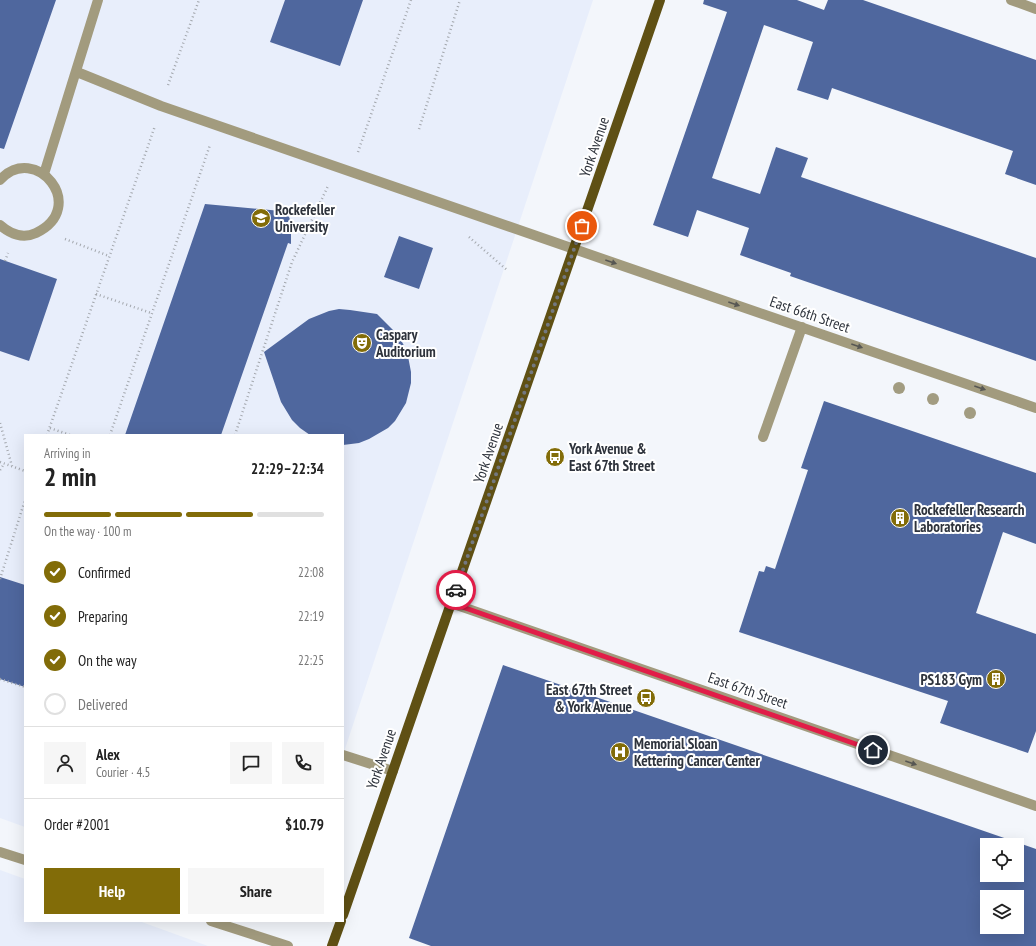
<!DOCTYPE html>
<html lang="en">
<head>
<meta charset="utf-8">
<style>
  :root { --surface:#fff; --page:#f6f6f6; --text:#222; --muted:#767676; --line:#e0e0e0; --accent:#826c08 }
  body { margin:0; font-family:"PT Sans Narrow",sans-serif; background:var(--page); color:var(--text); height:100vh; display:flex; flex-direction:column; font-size:15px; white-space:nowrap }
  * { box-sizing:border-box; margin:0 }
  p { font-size:13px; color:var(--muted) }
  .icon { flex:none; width:22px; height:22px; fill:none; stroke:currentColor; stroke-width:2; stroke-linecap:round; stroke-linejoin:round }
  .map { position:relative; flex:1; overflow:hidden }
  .panel { position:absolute; left:24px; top:434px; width:320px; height:488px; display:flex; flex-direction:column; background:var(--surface); border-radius:0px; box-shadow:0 4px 16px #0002 }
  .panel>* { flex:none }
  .controls { position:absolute; left:980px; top:838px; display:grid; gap:8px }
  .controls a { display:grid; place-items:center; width:44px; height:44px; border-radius:0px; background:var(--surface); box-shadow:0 4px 16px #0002; font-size:20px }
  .pin { position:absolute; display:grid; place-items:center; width:34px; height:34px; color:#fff; margin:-17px; border:2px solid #fff; border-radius:50%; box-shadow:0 1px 4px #0007 }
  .courier { position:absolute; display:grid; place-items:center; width:40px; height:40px; margin:-20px; border:3px solid #e11d48; border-radius:50%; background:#fff; color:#222; box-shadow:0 1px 5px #0007 }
  .summary em { font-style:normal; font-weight:700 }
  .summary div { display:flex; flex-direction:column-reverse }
  .summary { display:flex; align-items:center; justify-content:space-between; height:68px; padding:0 20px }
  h1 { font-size:26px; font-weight:700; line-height:30px }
  .bar { display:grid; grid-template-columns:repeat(4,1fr); gap:6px 4px; align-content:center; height:48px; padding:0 20px }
  .bar i { height:5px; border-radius:3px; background:var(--line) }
  .bar .selected { background:var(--accent) }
  .bar p { grid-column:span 4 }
  .line { display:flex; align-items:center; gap:10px; padding:0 20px; border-top:1px solid var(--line) }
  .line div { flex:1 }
  .round { display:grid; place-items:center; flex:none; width:42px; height:42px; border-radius:0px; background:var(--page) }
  ol { padding:0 20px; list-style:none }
  li { display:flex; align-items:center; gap:12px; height:44px }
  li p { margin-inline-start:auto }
  li .icon { padding:4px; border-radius:50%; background:var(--accent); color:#fff; stroke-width:4 }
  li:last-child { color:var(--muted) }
  li i { width:22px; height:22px; border:2px solid var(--line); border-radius:50% }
  .button { display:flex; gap:8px; margin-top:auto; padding:8px 20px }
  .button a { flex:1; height:46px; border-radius:0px; background:var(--accent); color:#fff; font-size:16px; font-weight:700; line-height:46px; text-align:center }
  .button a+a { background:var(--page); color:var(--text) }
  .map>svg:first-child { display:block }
  .built { fill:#e8eefb }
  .building { fill:#4f679e; fill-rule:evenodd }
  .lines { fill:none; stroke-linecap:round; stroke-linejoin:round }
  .path { stroke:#a3a7ad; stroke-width:2.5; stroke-dasharray:1 3; stroke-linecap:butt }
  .minor { stroke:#a29b7e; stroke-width:10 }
  .major { stroke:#5f5014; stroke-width:10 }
  .tree { fill:#a29c81 }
  .oneway { fill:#575753 }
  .done { stroke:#73777f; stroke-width:4; stroke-dasharray:0 7.2 }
  .route { stroke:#e11d48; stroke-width:5 }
  .labels { text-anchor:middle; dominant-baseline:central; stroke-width:4; stroke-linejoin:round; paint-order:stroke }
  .street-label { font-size:15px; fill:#2e333c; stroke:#fff }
  .poi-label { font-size:15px; font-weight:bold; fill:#2e333c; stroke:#fff; text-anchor:start }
</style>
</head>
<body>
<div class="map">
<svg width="1036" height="946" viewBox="0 0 1036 946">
  <rect width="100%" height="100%" fill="#f3f6fb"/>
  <path class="built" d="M0,0H593L343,755V435H25V827L0,818Z
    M0,870L25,879V921H139L208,946H0Z"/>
  <path class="building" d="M0,0H56L4,149L0,148Z
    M285,0H363L340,66L270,42Z
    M704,0H797L824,10L828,0H863L1036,60V185L1005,174L1013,151L832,88L828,100L797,90L813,42L764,25L712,178L760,194L776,147L808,158L801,177L1036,258V361L790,276L791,273L740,255L749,228L697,210L688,237L653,225L727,12L703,4Z
    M205,204L281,211L289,217L291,222V244L288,243L221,435H125Z
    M399,236L433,248L419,289L384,277Z
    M0,259L57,279L29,361L0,351Z
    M339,309L350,310L377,314L396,333L402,342L407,351L411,372V383L406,403L395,421L388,428L369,439L359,443L343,445V435H310L300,428L292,420L281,402L264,352L309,319L329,311Z
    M824,401L1036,473V544L1003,532L976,613L1036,634V731L1028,753L940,723L948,701L739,632L759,571L764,572L766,566L775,569L808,470L801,468Z
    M0,577L25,585V687L0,679Z
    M503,665L1036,849V946H431L409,938ZM987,845H1017V875H987ZM987,897H1017V927H987Z"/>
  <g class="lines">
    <path class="path" d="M168,85L199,0
      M419,129L460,0
      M358,152L411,0
      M469,237L507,270
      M65,239L109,256
      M5,261L8,253
      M96,294L151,313
      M0,423L12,466
      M50,428L70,435
      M47,435L155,126
      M110,435L210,145
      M235,435L292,262L328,186
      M0,462L25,471
      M0,470L4,464
      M0,579L25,500
      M0,679L25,687"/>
    <path class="minor" d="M1011,0L1036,9
      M77,72L161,106L626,267L1036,408
      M44,174L98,0
      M0,180C35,141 90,207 36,233C23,239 10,234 0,225
      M763,437L802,327
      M451,603L1036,806
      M343,755L393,771
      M0,852L25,860
      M211,921L288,946"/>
    <path class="major" d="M343,915L660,0
      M332,946L341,921"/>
  </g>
  <g class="tree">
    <circle cx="899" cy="388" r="6"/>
    <circle cx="933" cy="399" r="6"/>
    <circle cx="970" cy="413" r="6"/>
  </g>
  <defs><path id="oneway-solid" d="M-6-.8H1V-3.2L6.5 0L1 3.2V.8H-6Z"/></defs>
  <g class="oneway">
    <use href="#oneway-solid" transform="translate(611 262) rotate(19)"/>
    <use href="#oneway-solid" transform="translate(734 304) rotate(19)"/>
    <use href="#oneway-solid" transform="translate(857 346) rotate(19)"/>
    <use href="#oneway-solid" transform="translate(980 388) rotate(19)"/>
    <use href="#oneway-solid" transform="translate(911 763) rotate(19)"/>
  </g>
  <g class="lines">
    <path class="done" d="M456,590L582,226"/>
    <path class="route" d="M456,590L451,603L873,750"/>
  </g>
  <defs>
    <g id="university-disc" transform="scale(1)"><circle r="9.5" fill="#826c08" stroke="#fff"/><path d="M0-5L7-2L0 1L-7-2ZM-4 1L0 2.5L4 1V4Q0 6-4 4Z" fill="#fff"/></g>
    <g id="theatre-disc" transform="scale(1)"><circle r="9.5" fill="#826c08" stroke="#fff"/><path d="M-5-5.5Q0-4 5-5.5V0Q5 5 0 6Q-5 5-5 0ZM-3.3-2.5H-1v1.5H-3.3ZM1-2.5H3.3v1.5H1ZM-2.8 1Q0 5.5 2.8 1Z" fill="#fff"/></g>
    <g id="bus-disc" transform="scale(1)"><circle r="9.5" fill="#826c08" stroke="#fff"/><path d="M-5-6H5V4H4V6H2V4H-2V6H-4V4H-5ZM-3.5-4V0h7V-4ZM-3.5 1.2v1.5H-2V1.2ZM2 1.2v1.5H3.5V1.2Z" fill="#fff"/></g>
    <g id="building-disc" transform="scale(1)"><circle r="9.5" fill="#826c08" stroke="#fff"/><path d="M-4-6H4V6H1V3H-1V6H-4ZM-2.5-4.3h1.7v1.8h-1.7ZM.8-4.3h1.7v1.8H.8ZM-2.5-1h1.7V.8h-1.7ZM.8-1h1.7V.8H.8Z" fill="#fff"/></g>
    <g id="hospital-disc" transform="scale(1)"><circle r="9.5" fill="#826c08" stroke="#fff"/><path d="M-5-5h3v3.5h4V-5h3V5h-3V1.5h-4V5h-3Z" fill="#fff"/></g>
  </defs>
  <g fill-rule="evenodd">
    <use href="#university-disc" x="261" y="218"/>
    <use href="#theatre-disc" x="362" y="343"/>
    <use href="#bus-disc" x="555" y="457"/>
    <use href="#building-disc" x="900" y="518"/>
    <use href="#building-disc" x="996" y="679"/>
    <use href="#bus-disc" x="646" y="698"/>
    <use href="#hospital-disc" x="620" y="752"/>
  </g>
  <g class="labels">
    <g class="street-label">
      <text transform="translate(594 147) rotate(-71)">York Avenue</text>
      <text transform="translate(810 314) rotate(19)">East 66th Street</text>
      <text transform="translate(488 453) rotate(-71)">York Avenue</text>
      <text transform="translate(748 690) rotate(19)">East 67th Street</text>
      <text transform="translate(381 759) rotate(-71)">York Avenue</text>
    </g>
    <g class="poi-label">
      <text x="275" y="209">Rockefeller<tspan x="275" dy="17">University</tspan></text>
      <text x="376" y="334">Caspary<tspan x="376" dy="17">Auditorium</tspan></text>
      <text x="569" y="448">York Avenue &amp;<tspan x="569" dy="17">East 67th Street</tspan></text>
      <text x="914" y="509">Rockefeller Research<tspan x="914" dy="17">Laboratories</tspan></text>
      <text x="982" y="679" text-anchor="end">PS183 Gym</text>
      <text x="632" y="689" text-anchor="end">East 67th Street<tspan x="632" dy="17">&amp; York Avenue</tspan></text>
      <text x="634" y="743">Memorial Sloan<tspan x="634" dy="17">Kettering Cancer Center</tspan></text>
    </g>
  </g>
</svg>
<div class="controls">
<a><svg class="icon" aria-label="locate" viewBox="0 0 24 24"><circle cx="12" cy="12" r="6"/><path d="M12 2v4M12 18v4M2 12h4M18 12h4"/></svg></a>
<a><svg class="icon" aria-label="layers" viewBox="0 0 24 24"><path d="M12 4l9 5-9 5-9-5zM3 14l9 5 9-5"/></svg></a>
</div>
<div class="pin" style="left:582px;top:226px;background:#ea580c"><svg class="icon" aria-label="bag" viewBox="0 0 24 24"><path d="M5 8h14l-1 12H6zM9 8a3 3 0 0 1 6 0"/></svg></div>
<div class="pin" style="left:873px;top:750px;background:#1f2937"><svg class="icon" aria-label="home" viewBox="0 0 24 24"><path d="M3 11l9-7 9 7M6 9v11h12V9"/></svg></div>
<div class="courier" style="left:456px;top:590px"><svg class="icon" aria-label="car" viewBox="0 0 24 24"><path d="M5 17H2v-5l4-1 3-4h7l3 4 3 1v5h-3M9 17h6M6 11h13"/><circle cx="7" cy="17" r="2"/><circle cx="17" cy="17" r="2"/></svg></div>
<section class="panel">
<div class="summary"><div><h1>2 min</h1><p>Arriving in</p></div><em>22:29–22:34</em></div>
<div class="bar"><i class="selected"></i><i class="selected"></i><i class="selected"></i><i></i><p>On the way · 100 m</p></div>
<ol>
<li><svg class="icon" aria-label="check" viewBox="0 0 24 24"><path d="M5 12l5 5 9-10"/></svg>Confirmed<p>22:08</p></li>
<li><svg class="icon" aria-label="check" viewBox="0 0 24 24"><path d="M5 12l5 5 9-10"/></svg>Preparing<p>22:19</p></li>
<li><svg class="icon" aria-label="check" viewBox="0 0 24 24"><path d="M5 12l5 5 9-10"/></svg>On the way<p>22:25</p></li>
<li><i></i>Delivered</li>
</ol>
<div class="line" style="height:72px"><a class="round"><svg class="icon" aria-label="person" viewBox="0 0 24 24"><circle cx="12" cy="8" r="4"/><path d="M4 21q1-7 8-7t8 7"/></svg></a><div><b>Alex</b><p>Courier · 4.5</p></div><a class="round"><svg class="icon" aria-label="chat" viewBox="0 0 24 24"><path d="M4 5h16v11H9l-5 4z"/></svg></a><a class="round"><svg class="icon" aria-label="phone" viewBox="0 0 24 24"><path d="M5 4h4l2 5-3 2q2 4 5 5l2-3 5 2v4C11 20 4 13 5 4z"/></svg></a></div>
<div class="line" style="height:52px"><div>Order #2001</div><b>$10.79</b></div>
<div class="button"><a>Help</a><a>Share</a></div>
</section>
</div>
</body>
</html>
